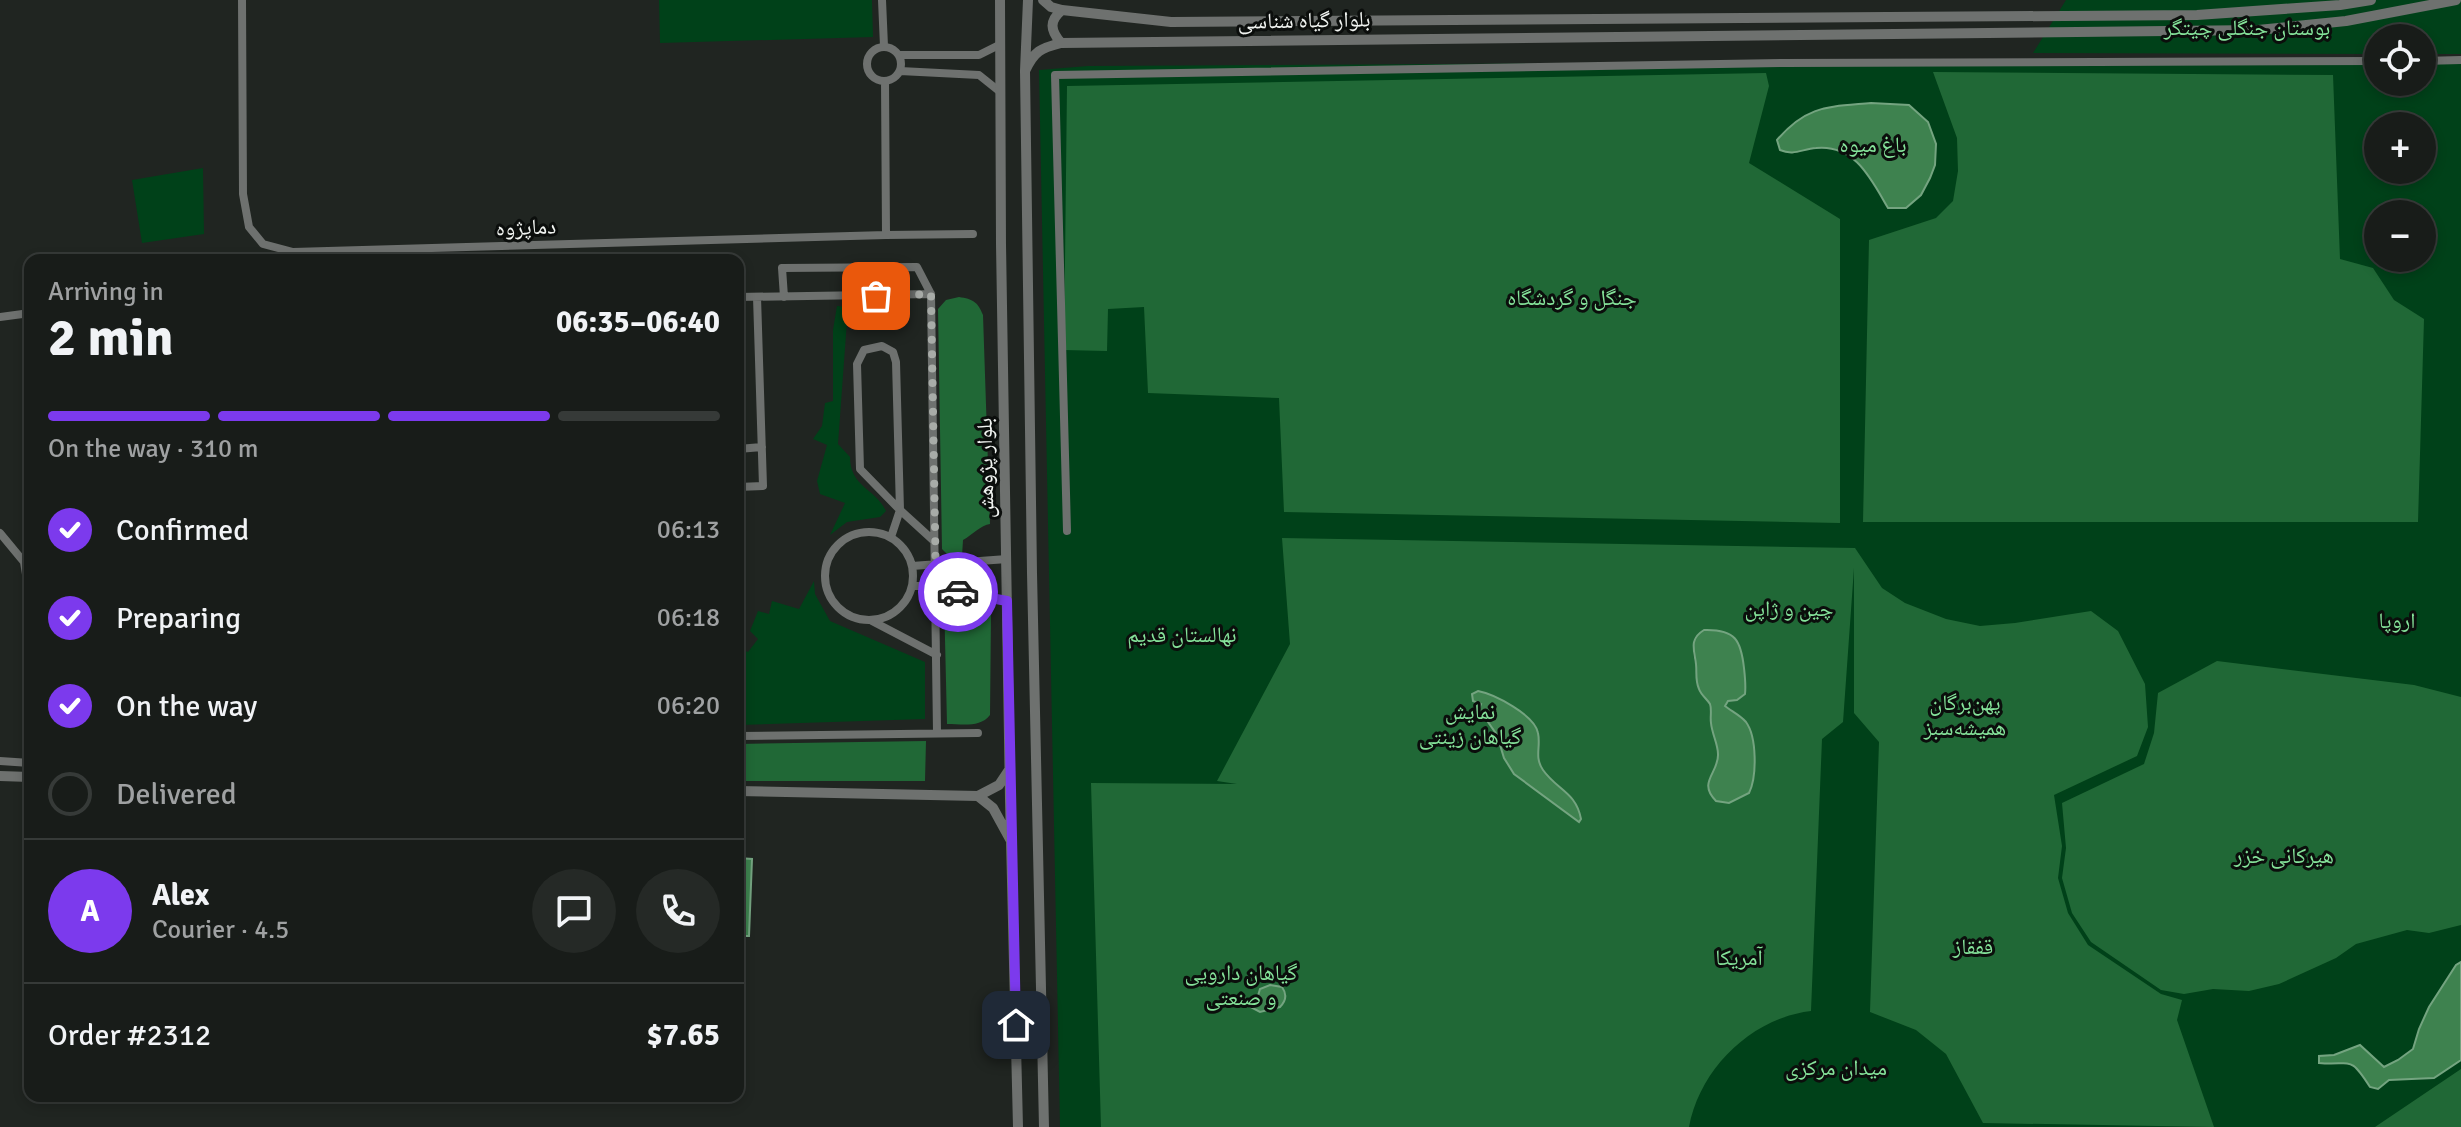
<!DOCTYPE html>
<html lang="en">
<head>
<meta charset="utf-8">
<style>
  :root { --surface:#181c19; --page:#252926; --text:#f1f3f6; --muted:#9fa1a2; --line:#363a38; --accent:#7c3aed }
  body { margin:0; font-family:Signika,"Noto Naskh Arabic",sans-serif; background:var(--page); color:var(--text); height:100vh; display:flex; flex-direction:column; font-size:30px; white-space:nowrap }
  * { box-sizing:border-box; margin:0 }
  p { font-size:26px; color:var(--muted) }
  .icon { flex:none; width:44px; height:44px; fill:none; stroke:currentColor; stroke-width:2; stroke-linecap:round; stroke-linejoin:round }
  .map { position:relative; flex:1; overflow:hidden }
  .details { position:absolute; left:24px; top:254px; width:720px; height:848px; display:flex; flex-direction:column; background:var(--surface); border-radius:16px; box-shadow:0 4px 12px #0003,0 0 0 2px var(--line) }
  .details>* { flex:none }
  .tools { position:absolute; left:2364px; top:24px; display:grid; gap:16px }
  .tools a { display:grid; place-items:center; width:72px; height:72px; border-radius:50%; background:var(--surface); box-shadow:0 4px 12px #0003,0 0 0 2px var(--line); font-size:40px }
  .pin { position:absolute; display:grid; place-items:center; width:68px; height:68px; color:#fff; margin:-34px; border-radius:16px; box-shadow:0 4px 12px #0006 }
  .courier { position:absolute; display:grid; place-items:center; width:80px; height:80px; margin:-40px; border:6px solid #7c3aed; border-radius:50%; background:#fff; color:#222; box-shadow:0 2px 10px #0007 }
  .summary em { font-style:normal; font-weight:800 }
  .summary div { display:flex; flex-direction:column-reverse }
  .summary { display:flex; align-items:center; justify-content:space-between; height:136px; padding:0 24px }
  h1 { font-size:52px; font-weight:800; line-height:60px }
  .bar { display:grid; grid-template-columns:repeat(4,1fr); gap:12px 8px; align-content:center; height:96px; padding:0 24px }
  .bar i { height:10px; border-radius:6px; background:var(--line) }
  .bar .selected { background:var(--accent) }
  .bar p { grid-column:span 4 }
  .line { display:flex; align-items:center; gap:20px; padding:0 24px; border-top:2px solid var(--line) }
  .line div { flex:1 }
  .round { display:grid; place-items:center; flex:none; width:84px; height:84px; border-radius:42px; background:var(--page) }
  ol { padding:0 24px; list-style:none }
  li { display:flex; align-items:center; gap:24px; height:88px }
  li p { margin-inline-start:auto }
  li .icon { padding:8px; border-radius:50%; background:var(--accent); color:#fff; stroke-width:4 }
  li:last-child { color:var(--muted) }
  li i { width:44px; height:44px; border:4px solid var(--line); border-radius:50% }
  .map>svg:first-child { display:block }
  .green { fill:#004119; fill-rule:evenodd }
  .forest { fill:#206836; fill-rule:evenodd }
  .water { fill:#3e824f; stroke:#74a480; stroke-width:2 }
  .lines { fill:none; stroke-linecap:round; stroke-linejoin:round }
  .minor { stroke:#6e716f; stroke-width:8 }
  .tertiary { stroke:#6e716f; stroke-width:10 }
  .done { stroke:#a8aca8; stroke-width:8; stroke-dasharray:0 14.4 }
  .route { stroke:#7c3aed; stroke-width:10 }
  .labels { text-anchor:middle; dominant-baseline:central; stroke-width:6; stroke-linejoin:round; paint-order:stroke }
  .street-label { font-size:22px; fill:#f1f4f1; stroke:#0b0e0c }
  .park-label { font-size:22px; fill:#85e39a; stroke:#0b0e0c }
</style>
</head>
<body>
<div class="map">
<svg width="2461" height="1127" viewBox="0 0 2461 1127">
  <rect width="100%" height="100%" fill="#202521"/>
  <path class="green" d="M659,0H872L873,37L660,43Z
    M2066,0H2461V54H2422V38H2378V54L2033,53Z
    M2461,58V1127H1060L1039,70L1088,66L2378,59V82H2422V59ZM2378,126H2422V170H2378ZM2378,214H2422V258H2378Z
    M203,168L204,234L142,243L132,180Z
    M837,306L848,307L838,444L850,457C850,487 876,489 886,511L880,517L847,522L830,535L845,503L820,494L817,481L827,445L813,439L822,426L825,403L833,401V330Z
    M814,581L815,594L830,621L925,662V719L738,725V648L748,652L758,639L750,631L758,611L769,614L772,601L799,609Z"/>
  <path class="forest" d="M1933,72L2333,75L2340,259L2373,268L2394,300L2424,319L2418,522H1863L1869,240L1936,218L1953,201L1958,171L1957,138Z
    M1766,73L1769,86L1749,163L1840,219V523L1284,512L1279,398L1148,393L1144,307L1108,309L1107,351L1064,350L1067,86Z
    M959,297C973,299 978,302 983,315L990,524C981,525 972,535 963,540L962,556L950,557L942,549L938,309L946,300Z
    M1282,538L1855,548L1882,588L1905,603L1946,619L1980,626L2015,623L2091,611L2118,631L2145,684L2148,727L2137,756L2054,795L2062,846L2058,878L2068,913L2088,945L2161,994L2182,1000L2177,1020L2214,1127L1983,1123L1946,1054L1916,1030L1870,1012L1879,742L1854,713V568L1843,722L1822,739L1811,1011C1752,1018 1700,1068 1689,1127H1101L1091,783L1237,784L1217,781L1290,644ZM1710,630C1738,636 1741,640 1744,668C1745,677 1746,685 1745,694L1737,700L1728,701L1725,706L1747,724L1754,761L1709,790C1707,778 1715,772 1718,761C1721,749 1713,735 1711,723C1710,717 1711,710 1710,704C1705,682 1687,660 1695,637Z
    M948,593L962,595L963,601L986,607L991,614L990,715C980,728 962,724 947,724L944,597Z
    M2217,661L2414,685L2461,697V925L2429,933L2407,930L2356,944L2336,958L2279,984L2249,991L2213,989L2184,994L2161,990L2091,942L2072,913L2062,878L2066,848L2062,803L2144,764L2154,733L2158,693Z
    M926,741L925,781H738V744Z
    M2461,1069V1127H2375Z"/>
  <path class="water" d="M1871,103L1909,105L1928,122L1936,144L1935,165L1930,178L1921,195L1906,208H1888C1871,179 1855,144 1816,148C1802,149 1794,156 1780,150L1777,140C1807,105 1828,107 1871,103Z
    M1704,630C1736,629 1741,641 1744,668C1745,677 1746,685 1745,694L1737,700L1728,701L1725,706C1731,711 1740,715 1746,722C1757,737 1757,777 1749,793L1729,803L1716,801C1697,782 1719,773 1718,754C1718,744 1712,734 1711,723C1710,718 1712,709 1710,704C1707,699 1701,695 1699,689C1695,680 1697,673 1696,664C1694,649 1689,639 1704,630Z
    M1478,691C1494,694 1535,715 1538,733C1541,747 1534,757 1543,770C1557,790 1576,792 1581,819L1579,822L1514,774L1504,758L1497,735L1479,709L1481,704L1473,701L1472,694Z
    M738,858L752,859L749,936H738Z
    M2461,962V1060L2434,1078L2389,1080L2378,1089L2370,1087C2349,1054 2352,1066 2319,1063V1056L2334,1055L2360,1045L2384,1067L2398,1060L2413,1049L2419,1029L2429,1007L2456,965Z
    M1270,985L1282,987C1287,994 1286,1001 1280,1007L1260,1012L1243,1003L1241,997L1248,1000L1257,999L1260,989Z"/>
  <g class="lines">
    <path class="minor" d="M242,0L243,194L249,227L263,244L293,252L886,235L885,81
      M882,0L884,46
      M867 64a17 17 0 1 1 34 0a17 17 0 1 1-34 0Z
      M899,55H979L999,45
      M2422,61L2461,60
      M900,71L979,75L999,91
      M886,235L973,234
      M738,297L931,294L937,732
      M784,297L782,268L917,267L931,294
      M0,317L30,313
      M882,346L893,352L896,362L900,510L860,469L857,364L864,350Z
      M738,449L762,447
      M738,487L763,486L757,297
      M1067,531L1055,75L1782,63L2378,61
      M825 576a44 44 0 1 1 88 0a44 44 0 1 1-88 0Z
      M0,533L24,562
      M891,537L900,510L934,541
      M30,562H24L30,599
      M912,566L1007,559
      M913,586H936L1007,601
      M872,621L937,655
      M738,736L978,733
      M0,761L30,763"/>
    <path class="tertiary" d="M1000,0L1001,244L1010,799L1018,1127
      M1028,0L1025,71L1032,573L1044,1127
      M1043,0L1051,7L1062,10L1171,22L2197,15L2340,5L2371,0
      M1061,43C1050,30 1049,21 1062,10
      M1025,71C1034,51 1041,48 1061,43L2258,30L2346,21L2456,0
      M0,776L30,777
      M738,791L978,796L999,785L1009,770
      M978,796L993,808L1010,839"/>
  </g>
  <g class="lines">
    <path class="done" d="M876,296L931,294L936,586L958,592"/>
    <path class="route" d="M958,592L1007,601L1016,1025"/>
  </g>
  <g class="labels">
    <g class="street-label">
      <text transform="translate(1304 20) rotate(-1)">بلوار گیاه شناسی</text>
      <text transform="translate(526 227) rotate(-2)">دماپژوه</text>
      <text transform="translate(985 468) rotate(-91)">بلوار پژوهش</text>
    </g>
    <g class="park-label">
      <text x="2247" y="27">بوستان جنگلی چیتگر</text>
      <text x="1873" y="144">باغ میوه</text>
      <text x="1572" y="297">جنگل و گردشگاه</text>
      <text x="1789" y="608">چین و ژاپن</text>
      <text x="2397" y="620">اروپا</text>
      <text x="1182" y="634">نهالستان قدیم</text>
      <text x="1965" y="702">پهن‌برگان<tspan x="1965" dy="25">همیشه‌سبز</tspan></text>
      <text x="1470" y="711">نمایش<tspan x="1470" dy="25">گیاهان زینتی</tspan></text>
      <text x="2284" y="855">هیرکانی خزر</text>
      <text x="1973" y="946">قفقاز</text>
      <text x="1739" y="957">آمریکا</text>
      <text x="1241" y="972">گیاهان دارویی<tspan x="1241" dy="25">و صنعتی</tspan></text>
      <text x="1836" y="1067">میدان مرکزی</text>
    </g>
  </g>
</svg>
<div class="tools">
<a><svg class="icon" aria-label="locate" viewBox="0 0 24 24"><circle cx="12" cy="12" r="6"/><path d="M12 2v4M12 18v4M2 12h4M18 12h4"/></svg></a>
<a>+</a>
<a>−</a>
</div>
<div class="pin" style="left:876px;top:296px;background:#ea580c"><svg class="icon" aria-label="bag" viewBox="0 0 24 24"><path d="M5 8h14l-1 12H6zM9 8a3 3 0 0 1 6 0"/></svg></div>
<div class="pin" style="left:1016px;top:1025px;background:#1f2937"><svg class="icon" aria-label="home" viewBox="0 0 24 24"><path d="M3 11l9-7 9 7M6 9v11h12V9"/></svg></div>
<div class="courier" style="left:958px;top:592px"><svg class="icon" aria-label="car" viewBox="0 0 24 24"><path d="M5 17H2v-5l4-1 3-4h7l3 4 3 1v5h-3M9 17h6M6 11h13"/><circle cx="7" cy="17" r="2"/><circle cx="17" cy="17" r="2"/></svg></div>
<section class="details">
<div class="summary"><div><h1>2 min</h1><p>Arriving in</p></div><em>06:35–06:40</em></div>
<div class="bar"><i class="selected"></i><i class="selected"></i><i class="selected"></i><i></i><p>On the way · 310 m</p></div>
<ol>
<li><svg class="icon" aria-label="check" viewBox="0 0 24 24"><path d="M5 12l5 5 9-10"/></svg>Confirmed<p>06:13</p></li>
<li><svg class="icon" aria-label="check" viewBox="0 0 24 24"><path d="M5 12l5 5 9-10"/></svg>Preparing<p>06:18</p></li>
<li><svg class="icon" aria-label="check" viewBox="0 0 24 24"><path d="M5 12l5 5 9-10"/></svg>On the way<p>06:20</p></li>
<li><i></i>Delivered</li>
</ol>
<div class="line" style="height:144px"><b class="round" style="background:var(--accent);color:#fff">A</b><div><b>Alex</b><p>Courier · 4.5</p></div><a class="round"><svg class="icon" aria-label="chat" viewBox="0 0 24 24"><path d="M4 5h16v11H9l-5 4z"/></svg></a><a class="round"><svg class="icon" aria-label="phone" viewBox="0 0 24 24"><path d="M5 4h4l2 5-3 2q2 4 5 5l2-3 5 2v4C11 20 4 13 5 4z"/></svg></a></div>
<div class="line" style="height:104px"><div>Order #2312</div><b>$7.65</b></div>
</section>
</div>
</body>
</html>
